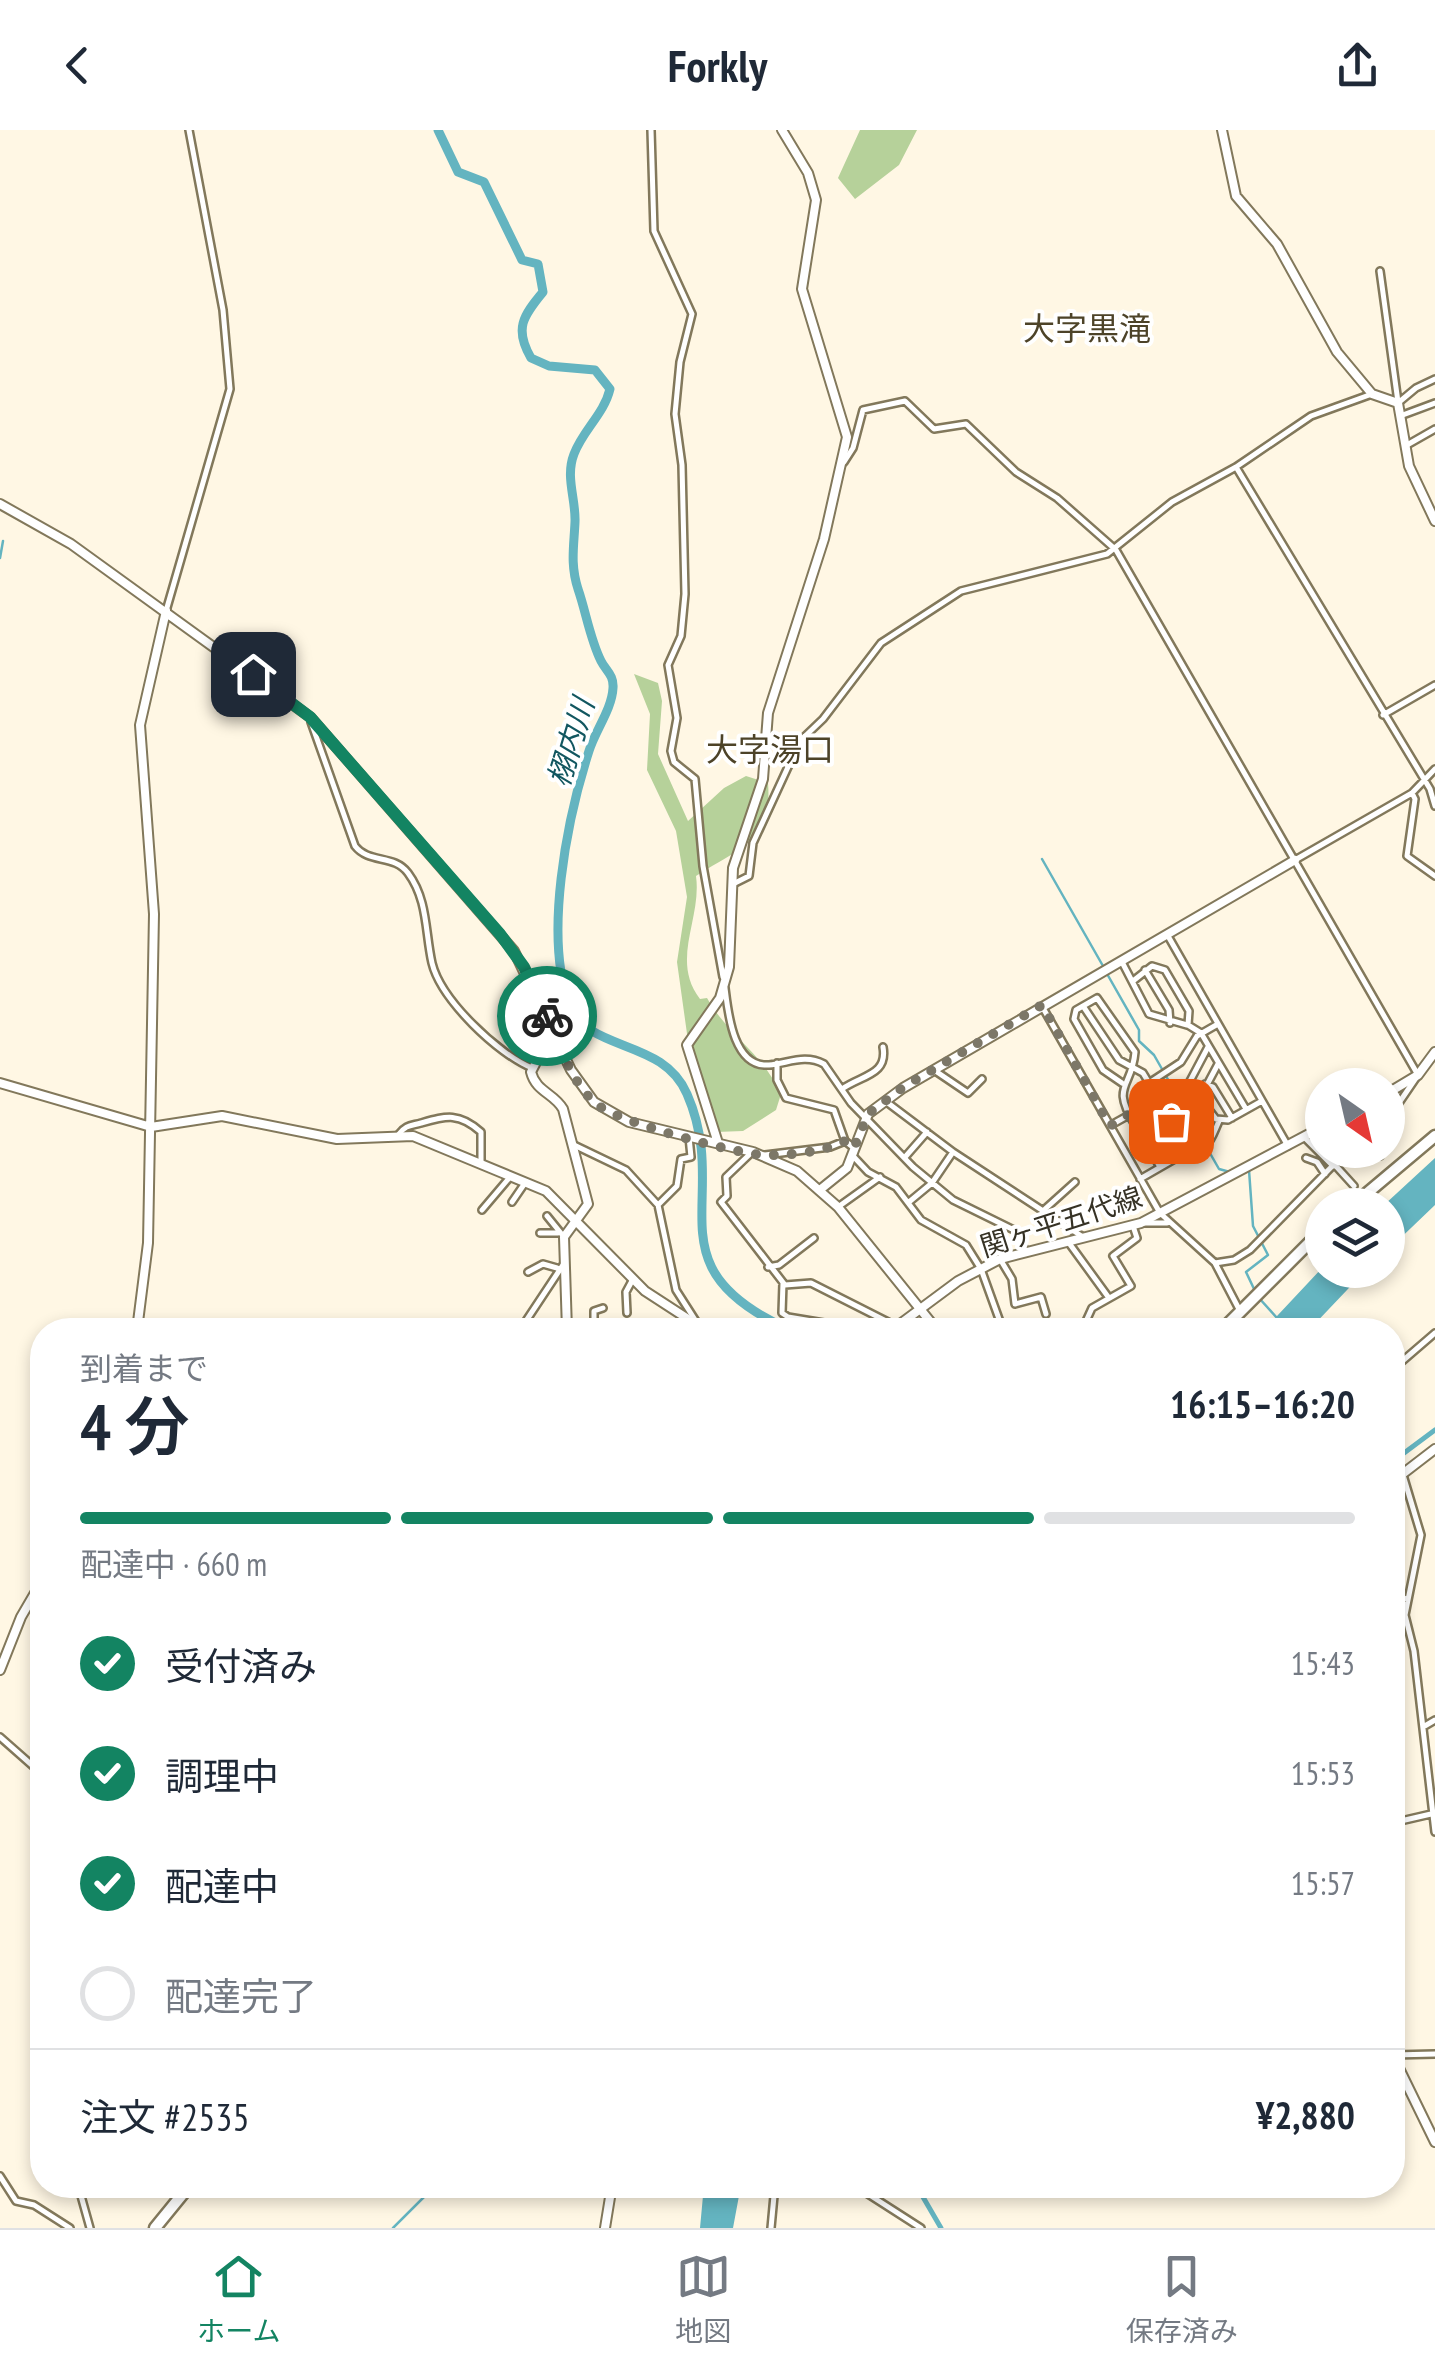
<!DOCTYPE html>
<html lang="ja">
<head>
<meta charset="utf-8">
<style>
  :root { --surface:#fff; --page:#f6f6f7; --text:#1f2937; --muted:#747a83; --line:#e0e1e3; --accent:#138462 }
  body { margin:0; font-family:"PT Sans Narrow","Noto Sans JP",sans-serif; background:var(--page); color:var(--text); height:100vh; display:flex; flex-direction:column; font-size:38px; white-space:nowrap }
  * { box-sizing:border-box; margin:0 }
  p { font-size:32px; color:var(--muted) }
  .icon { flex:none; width:55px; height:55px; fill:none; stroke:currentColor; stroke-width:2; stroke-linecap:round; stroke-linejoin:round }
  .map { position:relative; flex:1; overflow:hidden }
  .side { position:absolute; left:30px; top:1188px; width:1375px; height:880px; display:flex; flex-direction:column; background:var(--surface); border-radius:40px; box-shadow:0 5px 15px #0003 }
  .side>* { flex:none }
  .needle { width:65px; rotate:146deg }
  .tools { position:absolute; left:1305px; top:938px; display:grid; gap:20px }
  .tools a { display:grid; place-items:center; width:100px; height:100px; border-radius:50%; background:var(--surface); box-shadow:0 5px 15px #0003; font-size:50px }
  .pin { position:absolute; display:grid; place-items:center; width:85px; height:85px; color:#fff; margin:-42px; border-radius:20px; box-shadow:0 5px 15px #0006 }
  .courier { position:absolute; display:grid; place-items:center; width:100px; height:100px; margin:-50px; border:8px solid #138462; border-radius:50%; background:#fff; color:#222; box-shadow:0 2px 12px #0007 }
  .summary em { font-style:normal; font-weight:600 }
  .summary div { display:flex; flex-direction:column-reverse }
  .summary { display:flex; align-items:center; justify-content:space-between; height:170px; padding:0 50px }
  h1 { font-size:65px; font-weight:600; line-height:75px }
  .bar { display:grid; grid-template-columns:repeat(4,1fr); gap:15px 10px; align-content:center; height:120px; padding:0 50px }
  .bar i { height:12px; border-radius:8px; background:var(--line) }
  .bar .active { background:var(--accent) }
  .bar p { grid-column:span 4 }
  .line { display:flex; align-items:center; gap:25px; padding:0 50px; border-top:2px solid var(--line) }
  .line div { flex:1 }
  ol { padding:0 50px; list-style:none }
  li { display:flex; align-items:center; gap:30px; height:110px }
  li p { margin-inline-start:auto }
  li .icon { padding:10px; border-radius:50%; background:var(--accent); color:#fff; stroke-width:4 }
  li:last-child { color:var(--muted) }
  li i { width:55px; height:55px; border:5px solid var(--line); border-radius:50% }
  header { display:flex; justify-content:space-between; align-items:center; height:130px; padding:0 50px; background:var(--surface); font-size:45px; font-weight:600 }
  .dock { display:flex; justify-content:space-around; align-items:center; height:140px; border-top:2px solid var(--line); background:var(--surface); font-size:28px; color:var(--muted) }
  .dock a { display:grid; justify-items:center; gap:5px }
  .dock .active { color:var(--accent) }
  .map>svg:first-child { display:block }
  .forest { fill:#b6d19a }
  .water { fill:#64b4c0 }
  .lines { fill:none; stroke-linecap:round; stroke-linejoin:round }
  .stream { stroke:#64b4c0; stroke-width:2.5 }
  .canal { stroke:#64b4c0; stroke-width:5 }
  .river { stroke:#64b4c0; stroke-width:9 }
  .street-casing { stroke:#82785b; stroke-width:10 }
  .secondary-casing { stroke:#82785b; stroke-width:12 }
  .primary-casing { stroke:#82785b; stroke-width:15 }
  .street { stroke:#fff; stroke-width:5 }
  .secondary { stroke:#fff; stroke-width:8 }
  .primary { stroke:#fff; stroke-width:10 }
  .done { stroke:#7c7768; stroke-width:10; stroke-dasharray:0 18 }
  .route { stroke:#138462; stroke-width:12 }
  .labels { text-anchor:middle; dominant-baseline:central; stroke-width:8; stroke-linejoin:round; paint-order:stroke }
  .street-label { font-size:28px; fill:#363225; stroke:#fff }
  .water-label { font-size:30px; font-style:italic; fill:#125760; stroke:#fff }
  .quarter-label { font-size:32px; fill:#4d4328; stroke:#fff }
</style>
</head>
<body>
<header><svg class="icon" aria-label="back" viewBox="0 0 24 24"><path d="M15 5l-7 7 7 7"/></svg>Forkly<svg class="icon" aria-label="share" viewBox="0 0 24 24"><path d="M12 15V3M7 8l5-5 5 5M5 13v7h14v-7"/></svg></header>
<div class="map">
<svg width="1435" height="2098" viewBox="0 0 1435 2098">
  <rect width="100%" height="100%" fill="#fff7e4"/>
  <path class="forest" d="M860,0H917L899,35L855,69L838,48Z
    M634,544L658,553L662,571L658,624L688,691L724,658L746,646L768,653C773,711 737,719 696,746C702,789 670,830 700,869L707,868C730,908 760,920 781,964L776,980L743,1001L716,1002L689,918L677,832L687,767L676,701L647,640L650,584Z"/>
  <path class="water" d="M1435,1028V1075L1388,1120L1384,1075Z
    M1322,1138L1366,1140L1309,1200H1264Z
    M704,2055H741L733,2098H700Z"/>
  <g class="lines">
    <path class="stream" d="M0,428L3,411
      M1042,729L1103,836
      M1106,842L1139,900V911L1154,925L1219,1039L1230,1042L1246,1033L1249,1040L1253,1096L1268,1125L1246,1142L1255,1161
      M1259,1168L1277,1188
      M393,2098L436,2055"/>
    <path class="canal" d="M1392,1332L1435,1300
      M916,2055L941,2098"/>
    <path class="river" d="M438,0L458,42L484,52L522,130L538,134L543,162C523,186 514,199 531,228L549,236L595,240L610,259C604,284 583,300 574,324C565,347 576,369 575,392C574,416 570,434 578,459C586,482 590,509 601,531C606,541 614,545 613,558C612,579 595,601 589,621C567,689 543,808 570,876C590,923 663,908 687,964C733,1069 647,1136 790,1200"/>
    <g class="street-casing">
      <path id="street" d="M651,0L654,101L692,184L680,232L675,284L682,335L685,464L681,506L668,535L677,588L671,621L674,632L695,649L703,736L723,847
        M1380,141L1398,272
        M1398,273L1416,258L1435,249
        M1400,286L1435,273
        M1407,315L1435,299
        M844,332L853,318L863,280L905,271L934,299L966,294L1016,342L1057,368L1116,420L1418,945L1388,989
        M1236,337L1430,659L1435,676
        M166,481L230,259L223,180L189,0
        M1383,585L1435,555
        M311,592L355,716C369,734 394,724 408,743C428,770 425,802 432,833C441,870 498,924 532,938
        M1412,663L1415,669L1407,726L1435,746
        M1295,730L1412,663L1435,639
        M733,754L749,746L753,713L800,611L823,589L881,513L961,461L1107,424L1172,372L1236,337L1311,286L1372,264
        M1168,806L1288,1016
        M1122,832L1149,884L1187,895
        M1145,840L1169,880L1170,893
        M1133,851L1152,836L1165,840L1189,881L1188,895L1201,903L1246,979
        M725,858C728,882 733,938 769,935C789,933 805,924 824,934L851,973L913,1037L953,1070L1016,1101L1025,1120
        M1083,876L1119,930L1143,943L1149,953
        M1043,878L1160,1083L1215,1133L1234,1130L1250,1120L1348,1020
        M777,933V950L786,968L834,980L845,1011
        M1218,934L1200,968L1216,989L1228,990L1262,971
        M934,940L968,963L982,949
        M1122,953L1103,940L1074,889L1076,880L1097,868L1135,922C1132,959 1110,954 1135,995L1171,991L1185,1013L1180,1026L1140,1049
        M1205,954L1213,957L1232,988
        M842,959C862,945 888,945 883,917
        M888,973L953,1022L1083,1107
        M1161,989L1159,971L1189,953L1208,917
        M1111,995L1129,985L1149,953L1181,932L1197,906L1218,894
        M1135,995L1160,1037
        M399,1004C406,995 410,996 421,993C446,986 459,982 481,1002V1032
        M1304,1007L1333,1036
        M574,1015L626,1040L658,1075L676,1160L699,1196
        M1186,1018C1210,1021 1210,1011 1219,991
        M1364,1020L1380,1026
        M751,1023L726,1047L727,1066L721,1072L785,1155L811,1153L896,1196
        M765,1025L830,1017L845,1011L854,1018
        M853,1026L868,1042L896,1057L921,1090L966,1115L981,1139L1003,1200
        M906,1026L927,1002
        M1306,1028L1317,1032L1325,1044
        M1335,1035L1354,1056
        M512,1072L525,1053
        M909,1072L932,1053L953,1022
        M658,1075L677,1056L681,1029L691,1027L689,1007
        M838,1077L880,1047
        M1045,1079L1075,1052
        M482,1080L510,1047
        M547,1086L564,1107
        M1143,1093H1167
        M540,1103H558
        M1069,1113L1109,1168
        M1000,1129L1012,1149L1015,1174L1041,1167L1046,1184
        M1215,1133L1240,1181
        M768,1137L779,1135L814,1108
        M528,1142L543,1134L557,1138
        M783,1153L782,1183L788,1187L866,1200
        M627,1183L626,1162L633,1149
        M567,1196L578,1200
        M520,1200L563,1135
        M594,1200V1181L603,1178
        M1082,1200L1092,1178L1131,1156L1113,1126L1137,1108L1133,1096
        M1392,1240L1435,1203
        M1403,1345L1421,1405L1405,1485L1414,1521L1435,1702
        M1392,1462L1408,1470
        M1423,1597L1435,1590
        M0,1607L42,1644
        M1392,1693L1431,1684
        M1393,1925L1435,1924
        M0,2046L16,2071L34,2075L70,2098
        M78,2055L90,2098
        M854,2055L921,2098
        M771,2098L775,2055"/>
    </g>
    <g class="secondary-casing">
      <path id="secondary" d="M1222,0L1236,66L1277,114L1337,222L1372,264L1398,273L1409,336L1435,391
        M0,374L71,414L310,587L514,821L571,940L594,972L629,992L753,1022L797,1041L838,1077L937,1200
        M553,899L531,942C536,962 554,963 563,979L588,1074L564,1107L567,1200
        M0,953L151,997L222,986L337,1009L413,1006L546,1061L645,1161L705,1200
        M1388,963L1418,945L1435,922
        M718,1013L687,915L720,868L729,837L733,738L763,649L768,583L824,409L847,307L802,159L816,70L808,43L782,0
        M821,1059L847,1038L868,984L903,958L1295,730
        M137,1200L148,1113L154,784L140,595L166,481
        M892,1200L958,1151L1000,1129L1141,1093L1322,997
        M1392,1352L1435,1319
        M0,1540L21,1487L42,1451
        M1392,1924L1435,2012
        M605,2098L612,2055"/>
    </g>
    <g class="primary-casing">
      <path id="primary" d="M1353,1075L1435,1006
        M1222,1200L1322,1100
        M155,2098L190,2055"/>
    </g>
    <use href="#street" class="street"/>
    <use href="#secondary" class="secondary"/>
    <use href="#primary" class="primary"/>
  </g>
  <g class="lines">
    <path class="done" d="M547,886C560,916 570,950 595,973C616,992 733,1023 763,1025C787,1026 823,1022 845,1011L854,1018L868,984L902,958L1042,875L1110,996L1128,985L1135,995L1171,991"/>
    <path class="route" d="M253,544L310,587L500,804L524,837L547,886"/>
  </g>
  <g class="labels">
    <g class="street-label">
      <text transform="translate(1061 1091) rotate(-18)">関ヶ平五代線</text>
    </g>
    <g class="water-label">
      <text transform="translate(570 612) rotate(-73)">栩内川</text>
    </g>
    <g class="quarter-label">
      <text x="1087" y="198">大字黒滝</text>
      <text x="770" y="619">大字湯口</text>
    </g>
  </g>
</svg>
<div class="tools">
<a><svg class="needle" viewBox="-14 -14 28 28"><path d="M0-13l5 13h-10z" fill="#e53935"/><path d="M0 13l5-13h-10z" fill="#747a83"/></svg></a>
<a><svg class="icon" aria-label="layers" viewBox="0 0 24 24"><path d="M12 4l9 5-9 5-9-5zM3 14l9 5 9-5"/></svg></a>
</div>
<div class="pin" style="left:1171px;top:991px;background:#ea580c"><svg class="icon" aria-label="bag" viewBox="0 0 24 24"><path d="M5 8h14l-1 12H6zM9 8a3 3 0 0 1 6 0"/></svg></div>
<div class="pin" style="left:253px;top:544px;background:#1f2937"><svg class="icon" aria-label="home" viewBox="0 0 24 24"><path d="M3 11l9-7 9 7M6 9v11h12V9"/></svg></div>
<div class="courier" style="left:547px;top:886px"><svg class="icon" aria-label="bike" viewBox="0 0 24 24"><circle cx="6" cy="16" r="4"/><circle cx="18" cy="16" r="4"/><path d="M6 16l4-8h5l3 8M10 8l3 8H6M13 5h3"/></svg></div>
<section class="side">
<div class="summary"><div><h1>4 分</h1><p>到着まで</p></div><em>16:15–16:20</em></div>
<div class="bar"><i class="active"></i><i class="active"></i><i class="active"></i><i></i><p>配達中 · 660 m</p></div>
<ol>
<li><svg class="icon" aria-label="check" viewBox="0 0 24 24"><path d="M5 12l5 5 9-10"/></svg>受付済み<p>15:43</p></li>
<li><svg class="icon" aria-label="check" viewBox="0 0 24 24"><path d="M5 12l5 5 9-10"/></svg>調理中<p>15:53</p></li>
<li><svg class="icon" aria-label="check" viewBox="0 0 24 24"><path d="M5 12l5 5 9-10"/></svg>配達中<p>15:57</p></li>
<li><i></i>配達完了</li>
</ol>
<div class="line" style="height:130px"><div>注文 #2535</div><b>¥2,880</b></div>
</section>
</div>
<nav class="dock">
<a class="active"><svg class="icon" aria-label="home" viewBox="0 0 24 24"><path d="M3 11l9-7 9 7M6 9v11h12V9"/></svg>ホーム</a>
<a><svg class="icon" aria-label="map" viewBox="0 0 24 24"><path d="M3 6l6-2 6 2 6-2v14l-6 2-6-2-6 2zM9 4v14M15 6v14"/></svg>地図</a>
<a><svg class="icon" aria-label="saved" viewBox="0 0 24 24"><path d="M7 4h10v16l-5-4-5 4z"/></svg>保存済み</a>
</nav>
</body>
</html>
